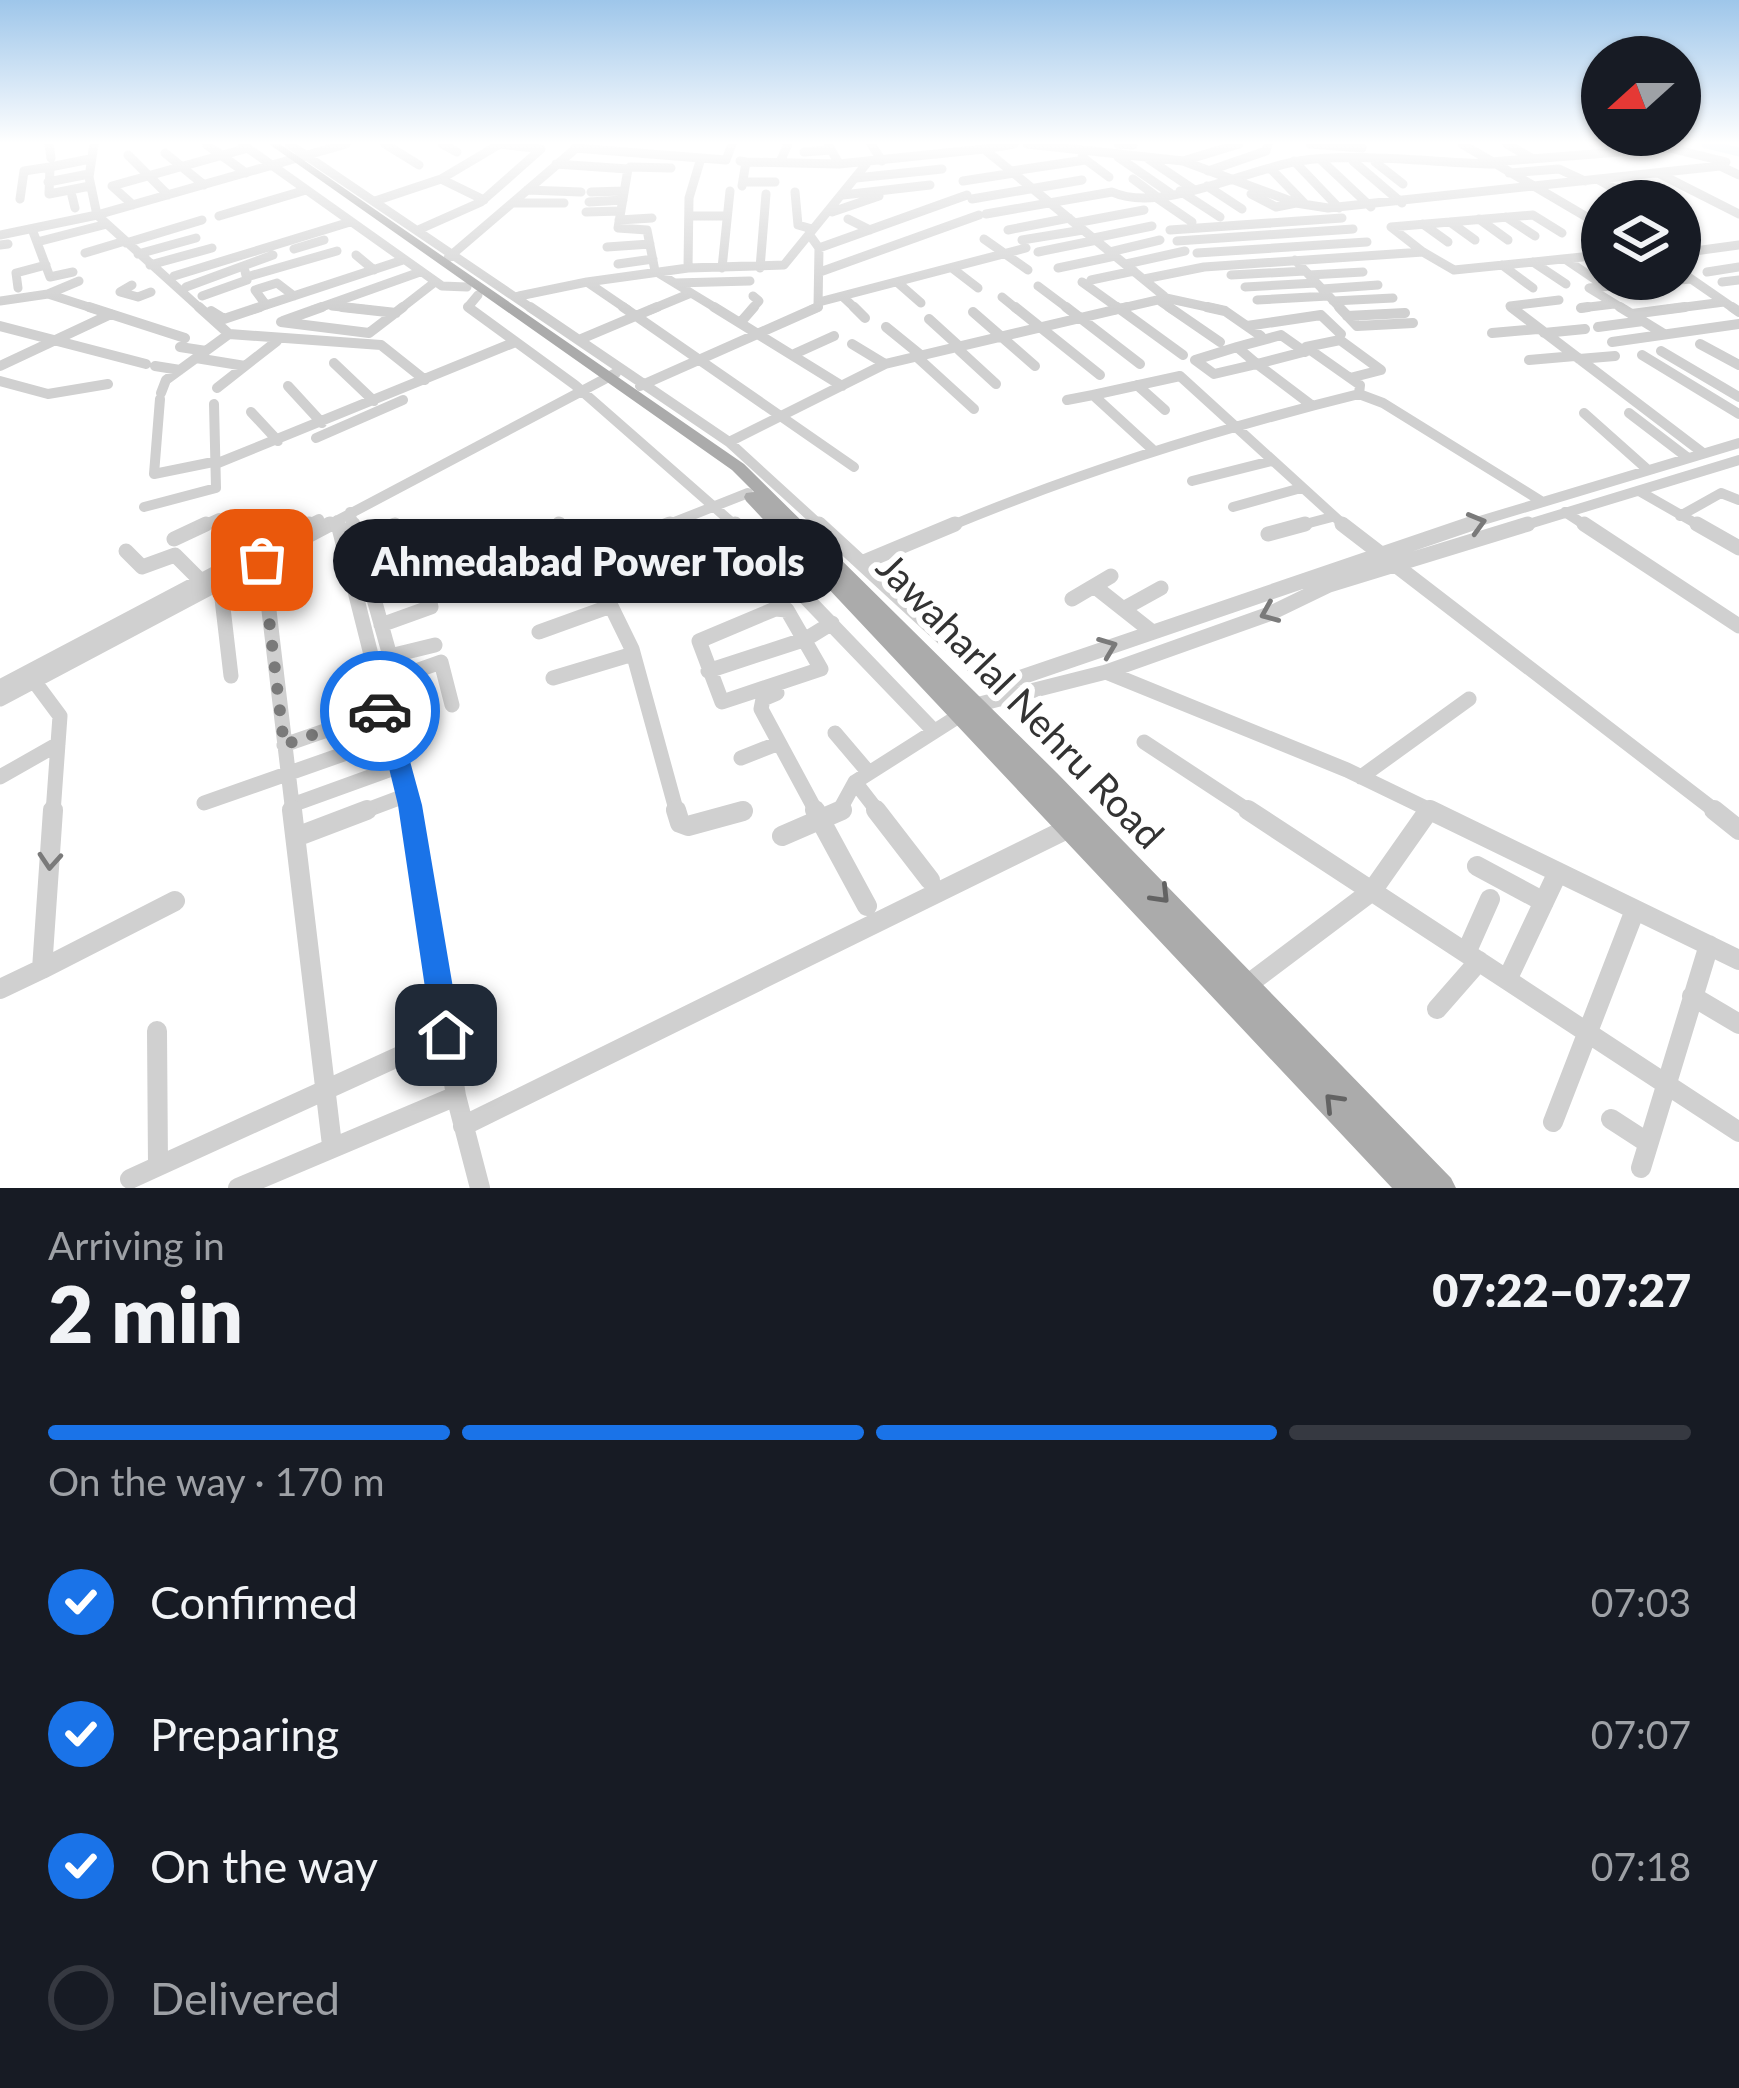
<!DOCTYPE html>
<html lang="en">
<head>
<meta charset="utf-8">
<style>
  :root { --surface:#171b24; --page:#20242c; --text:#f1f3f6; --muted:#9ea1a6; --line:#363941; --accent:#1a73e8 }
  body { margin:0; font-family:Lato,sans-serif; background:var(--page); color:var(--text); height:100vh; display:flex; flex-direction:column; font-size:45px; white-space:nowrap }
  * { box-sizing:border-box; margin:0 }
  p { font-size:39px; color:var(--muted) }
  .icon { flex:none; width:66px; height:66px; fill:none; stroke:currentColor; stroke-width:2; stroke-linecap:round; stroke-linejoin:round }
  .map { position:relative; height:1188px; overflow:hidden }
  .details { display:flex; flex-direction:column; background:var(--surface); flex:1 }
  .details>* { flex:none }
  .needle { width:78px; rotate:249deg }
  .tools { position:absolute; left:1581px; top:36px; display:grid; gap:24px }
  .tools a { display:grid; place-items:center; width:120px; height:120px; border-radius:50%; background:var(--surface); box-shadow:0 3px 9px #0004; font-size:60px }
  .pin { position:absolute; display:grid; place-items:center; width:102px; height:102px; color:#fff; margin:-51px; border-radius:24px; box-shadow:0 6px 18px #0006 }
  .courier { position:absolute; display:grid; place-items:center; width:120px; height:120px; margin:-60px; border:9px solid #1a73e8; border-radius:50%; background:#fff; color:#222; box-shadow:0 3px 15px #0007 }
  .bubble { position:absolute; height:84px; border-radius:42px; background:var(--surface); box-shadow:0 3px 9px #0004; font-size:39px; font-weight:800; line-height:84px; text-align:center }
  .overview em { font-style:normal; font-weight:800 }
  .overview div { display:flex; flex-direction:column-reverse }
  .overview { display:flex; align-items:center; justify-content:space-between; height:204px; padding:0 48px }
  h1 { font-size:78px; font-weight:800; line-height:90px }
  .bar { display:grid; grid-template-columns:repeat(4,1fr); gap:18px 12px; align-content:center; height:144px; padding:0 48px }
  .bar i { height:15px; border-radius:9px; background:var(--line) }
  .bar .selected { background:var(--accent) }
  .bar p { grid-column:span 4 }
  ol { padding:0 48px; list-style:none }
  li { display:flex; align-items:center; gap:36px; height:132px }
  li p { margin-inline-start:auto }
  li .icon { padding:12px; border-radius:50%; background:var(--accent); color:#fff; stroke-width:4 }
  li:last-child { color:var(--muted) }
  li i { width:66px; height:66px; border:6px solid var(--line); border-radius:50% }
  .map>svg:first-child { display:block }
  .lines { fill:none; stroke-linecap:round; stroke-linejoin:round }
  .canal { stroke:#cfe2ee; stroke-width:9 }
  .minor-far3 { stroke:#d0d0d0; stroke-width:9 }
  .minor-far2 { stroke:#d0d0d0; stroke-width:10 }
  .minor-far1 { stroke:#d0d0d0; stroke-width:15 }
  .minor { stroke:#d0d0d0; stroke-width:20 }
  .major { fill:#ababab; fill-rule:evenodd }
  .oneway { stroke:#7a7a7a }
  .oneway2 { stroke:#636363 }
  .route { fill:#1a73e8 }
  .done { stroke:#7a7a7a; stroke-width:12; stroke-dasharray:0 21.6 }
  .labels { text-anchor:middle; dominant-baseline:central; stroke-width:12; stroke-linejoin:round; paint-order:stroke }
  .street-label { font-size:39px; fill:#333; stroke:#fff }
</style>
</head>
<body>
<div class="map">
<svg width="1739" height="1188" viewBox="0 0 1739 1188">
  <rect width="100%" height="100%" fill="#fff"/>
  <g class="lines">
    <path class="canal" d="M1706,144L1739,152"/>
    <path class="minor-far3" d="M49,144L51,158
      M94,144L89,177L97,215L202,310
      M242,144L442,286L467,287
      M289,144L534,310
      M385,144L419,165
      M442,144L457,152
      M500,144L541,149
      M828,144L839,164L984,149
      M871,144L882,161
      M1014,144L984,149L1164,296
      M1027,144L1183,161L1239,144
      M1118,144L1133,145
      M1310,144L1362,148
      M1462,144L1602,226
      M1507,144L1533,159
      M207,145L246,173
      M1666,147L1726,162
      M575,148L726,160L732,144
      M804,152L831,150
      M165,153L204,185
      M128,155L168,195
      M1082,157L1109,177
      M1118,157L1170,193
      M701,158L689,198L688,268L784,265L867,163
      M1147,158L1193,189
      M1321,160L1371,207
      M740,161L746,162L742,186
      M1183,161L1296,203L1328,208L1720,166L1739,175
      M1294,161L1339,208
      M1353,161L1402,203
      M746,162L839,164
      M780,162L788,144
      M1375,162L1403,184
      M1491,162L1671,148
      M556,164L628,169L618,228L647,230L655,271L719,310
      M50,167L90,159
      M630,167L671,168
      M1271,169L1305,204
      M1012,171L1085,160
      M1208,171L1266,151L1268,144
      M1509,173L1559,169L1585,181
      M1658,173L1739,214
      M856,178L942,169
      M1133,179L1156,196
      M1599,180L1637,201
      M963,181L1014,173
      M48,182L89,174
      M743,182H775
      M1207,186L1242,209
      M527,190L581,192
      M1180,191L1220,217
      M591,192L624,191
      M795,192L798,225L812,229
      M1251,194L1276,207L1296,203
      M843,195L930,185
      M72,196L75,208
      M1154,196L1192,222
      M20,199L24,171L50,167L49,194L90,186
      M972,199L1082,180
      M484,200L441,179L500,144H495
      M375,201L441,179
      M589,202L623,200
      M514,203H564
      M133,205L112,186L248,148
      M586,212L621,211
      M832,212L879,196
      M986,214L1112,192C1161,214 1247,169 1299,161C1348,152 1440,163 1493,164
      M219,216L306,190
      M689,216H727
      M1506,217L1535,236
      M848,219L870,230
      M1479,219L1508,240
      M619,220L652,218
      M1450,222L1475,240
      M1075,223L1144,210
      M1423,224L1448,242
      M32,229L50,277L73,272
      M418,230L481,202L541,149
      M1008,230L1069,218
      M1170,230L1342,218
      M809,234L819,248L818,307L811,310
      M0,235L97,215L346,144
      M1094,238L1152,226
      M984,239L1028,270
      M1022,240L1083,230
      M1177,241L1353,229
      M37,242L107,224
      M126,243L202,220
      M0,245L8,244
      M607,247L650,244
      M819,248L967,195
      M294,249L324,240
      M1038,252L1097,240
      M1110,252L1160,240
      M1423,252L1391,227L1533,215L1562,233
      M85,253L125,241
      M1197,253L1367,242
      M1680,253L1739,245
      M138,254L196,238
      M356,255L374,270
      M448,258L581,144
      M1565,259L1599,282
      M1295,260L1342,310
      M1533,262L1566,284
      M618,264L653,259
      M1126,264L1185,251
      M150,265L212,248
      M1502,265L1533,288
      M722,268L730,191
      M760,268L766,194
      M952,268L978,288
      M1058,268L1115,256
      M820,272L979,215
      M1707,272L1739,267
      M1684,274L1736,310
      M1231,275L1305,271
      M1309,275L1363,272
      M174,276L350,222
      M250,276L337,251
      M1144,279L1204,267L1423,252L1454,270L1592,256L1602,261
      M1091,280L1134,271
      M587,282L688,268
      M897,282L921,303
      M1082,282L1121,310
      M1722,282L1739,280
      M675,283L750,281
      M132,285L120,292L138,297L151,292
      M1038,286L1070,310
      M186,287L273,255
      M1245,287L1316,283
      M18,288L16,273L46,265
      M1322,289L1378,285
      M48,294L79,281
      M202,296L247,280L245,271
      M519,296L587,282L628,310
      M842,296L857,310
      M1002,297L1018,310
      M1257,300L1328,296
      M0,301L48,294L98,310
      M1160,301L1173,310
      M1333,301L1393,298
      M819,302L1026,248
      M266,305L255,290L277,283L294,296
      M332,306L370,310
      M1581,308L1614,304
      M251,310L403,260
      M313,310L420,272
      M399,310L435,282
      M472,310L468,307L478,295
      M650,310L691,293
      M751,310L759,301L753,296
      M1114,310L1166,298L1221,310
      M1515,310L1510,306L1559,300
      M1625,310L1589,288L1691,279
      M1662,310L1724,302"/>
    <path class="minor-far2" d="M89,307L185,338
      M199,307L229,334L381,345L425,380
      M342,307L396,313
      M468,307L575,385L737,527
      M530,307L729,442L822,527
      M623,307L854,467
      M714,307L842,386
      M854,307L865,318
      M1015,307L1100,375
      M1066,307L1140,364
      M1117,307L1183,355
      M1169,307L1220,342
      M1207,307L1225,311L1261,336
      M1339,307L1357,326L1413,323
      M1511,307L1703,453
      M1620,307L1664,334
      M1732,307L1739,312
      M1581,308L1588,307
      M211,311L224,319L260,307
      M973,312L1035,366
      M1632,314L1685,307
      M1347,316L1405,313
      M929,319L962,349
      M283,321L322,307
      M281,322L369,333L403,307
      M740,323L754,307
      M0,326L146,364
      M1247,326L1321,315L1341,334
      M886,327L923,357
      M1598,327L1643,321
      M1492,333L1538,329
      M1544,333L1585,329
      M581,339L657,307
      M1340,340L1381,370L1350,378L1306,347Z
      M1612,342L1739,324
      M852,344L885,364
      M1700,344L1739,365
      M180,347L206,351
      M1237,347L1195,360L1214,374L1257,364
      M959,350L996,384
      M1661,351L1739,397
      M792,355L834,336
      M1642,355L1739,414
      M196,358L245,366
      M918,358L974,409
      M1579,359L1615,356
      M1529,360L1575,356
      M334,363L374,401
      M1257,364L1237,347L1281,335L1305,352
      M0,366L111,314
      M155,366L180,370
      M0,381L48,394L108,384
      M1137,385L1165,410
      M288,386L322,423
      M640,386L818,307
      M217,388L277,341
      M161,393L166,380L229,334
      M1359,394L1383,403L1541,501
      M160,399L154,474L218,461
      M1067,400L1093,395
      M1310,404L1257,364L1311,350
      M251,412L278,441
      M1584,413L1648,470
      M1629,413L1688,458
      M316,438L403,400
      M729,442L885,364L1127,307
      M1152,449L1093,395L1180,376L1346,527
      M218,463L513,343
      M1192,481L1271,461
      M1639,491L1702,527
      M144,507L216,488L214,404
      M1233,507L1301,488
      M350,512L354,527
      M1565,512L1588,527
      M1680,516L1721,493L1739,500
      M337,520L339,527
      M558,523L561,527
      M199,527L219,518L228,527
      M303,527L319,519
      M325,527L616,373
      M389,527L395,525
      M662,527L748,493
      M948,527C1082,471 1217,429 1359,394L1360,385L1350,378
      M1294,527L1332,517
      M1460,527L1739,443
      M1519,527L1739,460"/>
    <path class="minor-far1" d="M225,524L254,554
      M338,524L411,813
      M353,524L390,656L435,645
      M559,524L582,559
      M670,524L587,557L632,649L677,813
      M735,524L934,731
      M819,524L1004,694
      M1342,524L1718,813
      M1584,524L1739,626
      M1697,524L1739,548
      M1268,534L1305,524
      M174,539L206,524
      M358,539L395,525
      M126,551L142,567L175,555L201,581
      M263,560L293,813
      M864,562L955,524
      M368,575L415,559
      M599,581L650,563
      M220,582L231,676
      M516,583L587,557
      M1094,586L1151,631
      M1072,599L1111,576
      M775,609L787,610L821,669L722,702L699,641Z
      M1123,609L1161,588
      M381,625L431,607L424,579
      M539,632L611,606
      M708,671L806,639L832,623
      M1106,672L1347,770L1436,813
      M553,678L633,654
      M34,681L60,716L53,813
      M379,684L441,662L452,705
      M0,687L309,524
      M777,693L763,699L761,709L817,813
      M1004,694L1013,680L1470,524
      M0,699L330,524
      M835,733L869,773
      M1144,742L1252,813
      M284,745L385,710
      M741,758L779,743
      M0,777L58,744
      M1361,777L1469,699
      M204,803L392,737
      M292,805L400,766
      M359,813L407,795
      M735,813L743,811
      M838,813L855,782
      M879,813L855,782L976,705L1106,672L1269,614L1329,585L1528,524"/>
    <path class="minor" d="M292,810L332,1145
      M411,810L456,1096L480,1188
      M676,810L680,823L688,826L743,811
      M815,810L867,906
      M876,810L930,880
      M1248,810L1739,1132
      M1430,810L1739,960
      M1714,810L1739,830
      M782,836L842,810
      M296,837L367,810
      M1477,866L1544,902
      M1466,953L1490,899
      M42,969L175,901
      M1507,980L1558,872
      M1247,985L1372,891L1429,810
      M0,989L42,969L53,810
      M1692,996L1739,1024
      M1437,1009L1479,961
      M157,1031L158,1166
      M1611,1119L1648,1143
      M1553,1122L1635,910
      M463,1126L1069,828
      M1641,1168L1709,945
      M130,1179L446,1035
      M238,1188L456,1096"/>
    <path class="major" d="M269,144H280L744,464L1057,773L1451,1178L1456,1188H1392L746,501L744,497L746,493L754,492L732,470Z"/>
  </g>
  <defs><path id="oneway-chevron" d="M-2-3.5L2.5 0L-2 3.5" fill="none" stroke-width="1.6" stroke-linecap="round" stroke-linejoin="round" transform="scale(3)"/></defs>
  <g class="oneway">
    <use href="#oneway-chevron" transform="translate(1477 523) rotate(-16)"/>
    <use href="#oneway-chevron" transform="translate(1269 613) rotate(157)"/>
    <use href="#oneway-chevron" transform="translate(1108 647) rotate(-21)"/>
    <use href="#oneway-chevron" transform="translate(50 861) rotate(94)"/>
  </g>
  <g class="oneway2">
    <use href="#oneway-chevron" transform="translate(1161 895) rotate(46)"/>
    <use href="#oneway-chevron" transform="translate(1333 1102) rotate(-134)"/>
  </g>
  <linearGradient id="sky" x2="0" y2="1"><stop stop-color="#9ec6ea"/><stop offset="0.46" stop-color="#fff"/><stop offset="1" stop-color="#fff" stop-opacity="0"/></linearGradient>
  <rect width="1739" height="310" fill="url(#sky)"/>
  <path class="route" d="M385,701L396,710L422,805L461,1035L446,1049L432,1035L398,805L377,719L369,711Z"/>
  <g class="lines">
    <path class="done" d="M262,560L284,745L380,711"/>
  </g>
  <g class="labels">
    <g class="street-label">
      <text transform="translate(1021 700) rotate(46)">Jawaharlal Nehru Road</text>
    </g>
  </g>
</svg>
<div class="tools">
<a><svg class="needle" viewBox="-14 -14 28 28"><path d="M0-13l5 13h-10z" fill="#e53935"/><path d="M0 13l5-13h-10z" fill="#9ea1a6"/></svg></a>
<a><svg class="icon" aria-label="layers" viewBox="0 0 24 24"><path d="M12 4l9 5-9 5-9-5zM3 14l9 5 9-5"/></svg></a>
</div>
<div class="pin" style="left:262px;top:560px;background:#ea580c"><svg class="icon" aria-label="bag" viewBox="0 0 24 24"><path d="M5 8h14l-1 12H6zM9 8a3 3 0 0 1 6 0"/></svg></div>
<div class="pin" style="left:446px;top:1035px;background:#1f2937"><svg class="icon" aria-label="home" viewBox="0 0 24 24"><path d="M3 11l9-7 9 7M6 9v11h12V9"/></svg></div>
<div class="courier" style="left:380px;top:711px"><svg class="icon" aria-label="car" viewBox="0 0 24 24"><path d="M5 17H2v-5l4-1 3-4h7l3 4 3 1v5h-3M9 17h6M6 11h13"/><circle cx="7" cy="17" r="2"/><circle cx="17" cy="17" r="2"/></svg></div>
<div class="bubble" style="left:333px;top:519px;width:510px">Ahmedabad Power Tools</div>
</div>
<section class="details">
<div class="overview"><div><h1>2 min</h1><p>Arriving in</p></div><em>07:22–07:27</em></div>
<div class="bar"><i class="selected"></i><i class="selected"></i><i class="selected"></i><i></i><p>On the way · 170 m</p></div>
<ol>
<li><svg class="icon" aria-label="check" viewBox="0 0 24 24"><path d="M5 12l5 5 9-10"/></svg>Confirmed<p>07:03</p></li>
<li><svg class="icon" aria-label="check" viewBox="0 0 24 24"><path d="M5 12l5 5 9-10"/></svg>Preparing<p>07:07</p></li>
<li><svg class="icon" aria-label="check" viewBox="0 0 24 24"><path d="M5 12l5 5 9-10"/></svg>On the way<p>07:18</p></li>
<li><i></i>Delivered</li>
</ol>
</section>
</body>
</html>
